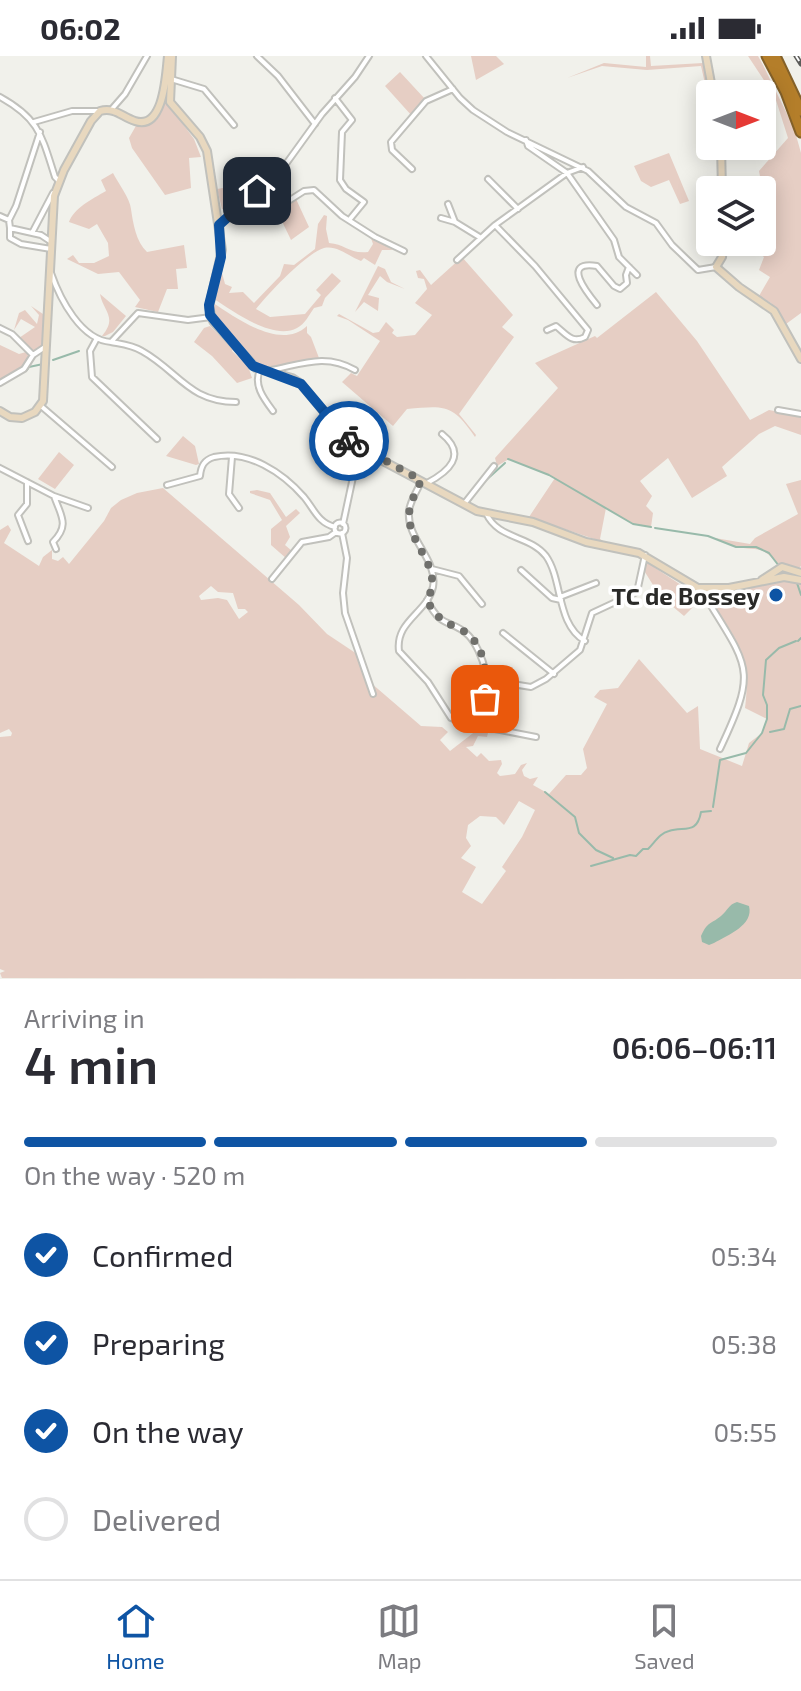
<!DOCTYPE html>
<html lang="en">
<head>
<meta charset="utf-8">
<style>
  :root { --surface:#fff; --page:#f2f2f3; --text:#2b2b33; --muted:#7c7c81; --line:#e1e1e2; --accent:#0e54a4 }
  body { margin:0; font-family:"Exo 2",sans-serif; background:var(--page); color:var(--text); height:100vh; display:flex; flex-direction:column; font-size:30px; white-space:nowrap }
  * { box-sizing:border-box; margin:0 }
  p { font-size:26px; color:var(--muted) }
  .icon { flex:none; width:44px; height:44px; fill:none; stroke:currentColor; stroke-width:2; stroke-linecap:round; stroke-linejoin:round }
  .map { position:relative; height:923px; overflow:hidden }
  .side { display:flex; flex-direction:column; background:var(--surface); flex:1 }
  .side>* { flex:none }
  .needle { width:52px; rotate:90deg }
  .controls { position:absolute; left:696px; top:24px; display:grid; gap:16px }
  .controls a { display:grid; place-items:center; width:80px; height:80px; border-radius:8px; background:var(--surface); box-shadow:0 4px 20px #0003; font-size:40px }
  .pin { position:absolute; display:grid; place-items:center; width:68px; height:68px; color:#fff; margin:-34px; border-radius:16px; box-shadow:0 4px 12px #0006 }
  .courier { position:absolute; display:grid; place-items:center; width:80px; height:80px; margin:-40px; border:6px solid #0e54a4; border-radius:50%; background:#fff; color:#222; box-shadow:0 2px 10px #0007 }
  .summary em { font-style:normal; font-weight:600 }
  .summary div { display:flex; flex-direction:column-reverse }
  .summary { display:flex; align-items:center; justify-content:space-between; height:136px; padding:0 24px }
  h1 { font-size:52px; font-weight:600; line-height:60px }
  .bar { display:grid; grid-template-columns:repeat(4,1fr); gap:12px 8px; align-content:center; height:96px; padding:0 24px }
  .bar i { height:10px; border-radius:6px; background:var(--line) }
  .bar .on { background:var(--accent) }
  .bar p { grid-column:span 4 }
  ol { padding:0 24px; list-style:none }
  li { display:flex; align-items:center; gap:24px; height:88px }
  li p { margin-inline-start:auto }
  li .icon { padding:8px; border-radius:50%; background:var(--accent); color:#fff; stroke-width:4 }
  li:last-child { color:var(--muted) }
  li i { width:44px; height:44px; border:4px solid var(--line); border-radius:50% }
  .status { display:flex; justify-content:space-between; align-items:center; height:56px; padding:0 40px; background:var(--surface); direction:ltr }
  .status svg { height:22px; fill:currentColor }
  .menu { display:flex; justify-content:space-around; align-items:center; height:112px; border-top:2px solid var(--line); background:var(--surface); font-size:22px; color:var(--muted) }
  .menu a { display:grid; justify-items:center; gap:4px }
  .menu .on { color:var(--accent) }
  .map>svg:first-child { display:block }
  .green { fill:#e6cec4; fill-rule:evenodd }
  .water { fill:#98baaa }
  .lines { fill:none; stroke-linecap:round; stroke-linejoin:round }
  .stream { stroke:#98baaa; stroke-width:2 }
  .street-casing { stroke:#c1c1bc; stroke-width:8 }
  .secondary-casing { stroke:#c1c1bc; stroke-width:10 }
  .highway-casing { stroke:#846129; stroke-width:13 }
  .street { stroke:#fff; stroke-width:4 }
  .secondary { stroke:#e8d8bf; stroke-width:6 }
  .highway { stroke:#b47e2a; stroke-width:9 }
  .rail-casing { stroke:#5b5b58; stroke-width:5 }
  .rail { stroke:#fff; stroke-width:2; stroke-dasharray:6; stroke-linecap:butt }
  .done { stroke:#70706c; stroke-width:8; stroke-dasharray:0 14.4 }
  .route { stroke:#0e54a4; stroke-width:10 }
  .poi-dot { fill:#0e54a4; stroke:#fff; stroke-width:3 }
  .labels { text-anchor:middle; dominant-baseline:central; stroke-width:7; stroke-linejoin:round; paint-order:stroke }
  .poi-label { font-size:24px; font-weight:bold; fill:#2a2a28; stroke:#fff; text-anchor:end }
</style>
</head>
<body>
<div class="status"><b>06:02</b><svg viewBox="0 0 49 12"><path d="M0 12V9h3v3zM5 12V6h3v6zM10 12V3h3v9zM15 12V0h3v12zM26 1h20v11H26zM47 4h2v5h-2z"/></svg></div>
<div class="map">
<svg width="801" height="923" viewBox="0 0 801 923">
  <rect width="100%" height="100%" fill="#f1f1eb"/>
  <path class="green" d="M471,0H496L504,8L476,24Z
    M646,0H650L651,10L703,7L704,0L708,32H706L701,10L647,14L602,10L567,22L604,7L646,11Z
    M748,0H758L763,9L794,72L801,97V257L786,268L771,247L759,240L770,221L759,214L764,201L760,198L764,191L749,186H762V134H756L762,131L759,115L788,82L775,41Z
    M400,16L425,43L412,60L385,30Z
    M165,44L194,83L201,101L189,102L191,132L165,139L132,92L129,82L137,68C156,70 161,61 165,44Z
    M669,97L689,145L680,148L669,124L651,131L641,125L634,110Z
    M113,117C118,127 130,142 131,153C133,167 136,186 147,196L184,189L187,212L176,213L178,233H167L158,256L135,251L140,244L119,216L98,218L67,203L73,199L79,207H94L109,200L108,187L97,168L89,173L69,166C74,152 92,143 106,135L101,124Z
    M240,129L250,135L227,153H222L217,133Z
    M296,143L309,171L291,184L277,155Z
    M324,159L327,160L326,173L329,187C345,188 349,198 368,196L373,188L371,182L393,194H382L375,209L364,202L361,205C350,201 337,189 324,192C305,198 268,238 256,253L270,261L305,258L321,239L316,234L332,217L341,225L325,242L322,250L314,252C309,259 305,268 297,272C273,285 233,255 214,243L222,217L225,228L232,231L229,237L243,236L254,247L280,220L284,208L294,209L315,193L318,168Z
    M462,201L513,259L502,271L514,281L459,358L476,379L475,381C452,347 444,350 407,353L393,370L342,326L351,317L357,320L380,285L348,264L337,260L339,258L373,277L379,276L386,266L394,274L392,277L397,281L415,279L432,259L415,247L427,233L424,223L418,222L416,215L420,214L431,229Z
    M378,210L385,213L391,226L405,233L387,226L380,220L368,239L379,242L378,255L364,246L355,256Z
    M656,236L697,285L750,364L769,354L801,360V379L775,370L759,378L722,411L727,420L692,442L668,402L640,425L652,440L646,450L653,457L651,471L633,468L606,452L600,483L606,487L529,461L555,422L509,403L497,410L495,402L558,332L535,307L595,280L597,282Z
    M100,238L126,260L113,276L105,280H102C118,261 103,255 100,238Z
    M44,245V287L40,293L33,295L19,282L35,271L21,263L14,274L19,257L25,254L37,268L39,259L31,250L43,258Z
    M213,247C237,262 280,295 307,270V277L311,281L319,302L268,311L259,309L215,261L212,255Z
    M210,270L233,293L232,295L248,310L252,322L237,327L212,300L194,286L204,272Z
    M0,289L19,298L26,296L30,300L25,311L0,325Z
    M183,380L195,390L199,408L196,409L166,400Z
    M59,396L74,409L55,433L38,423Z
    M801,424V510L798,513L791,509L779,510C762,487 756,496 734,490C727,488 721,485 715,482L750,488L755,482L798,458L786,428Z
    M163,432L299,549L327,578L357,598L371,627L421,670L442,671L448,676L440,684L450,695L477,674L515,678L488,677L487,681L478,680L473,690L466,691L477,701L481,697L489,705L501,704L502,708L497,717L500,720L515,718L521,709L527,707L522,714L524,720L530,723L538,721L533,729L549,738L566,719H581L587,712L583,693L607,648L594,641L600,634L618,632L639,603L687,657L698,650L700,693L742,710L749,687L762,677L767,663L745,652C752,597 736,585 709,541L710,537L783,525L801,528V923L2,922L0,917L5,915L0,913V681L11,680L12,677L9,673L0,677V474L8,469L11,474L4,487L39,510L43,501L52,494V503L58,505L63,501L69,508L104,465L111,452L121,444L137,437ZM211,530L218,536L233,537L238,553H245L248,556L239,563L227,544L218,542L201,544L199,540ZM519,745L535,754L522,781L502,811L506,815L482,848L462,836L476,811L461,802L471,790L466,782L468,769L480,760L496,761L504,769Z
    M257,434L270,437L286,461L296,453L300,457L286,470L290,481L285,489L292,495L287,503L271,489V473L282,464L270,444L250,437V435Z
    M646,506L698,540L697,547L684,560L660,540L643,513Z"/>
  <path class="water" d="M737,846L749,850C754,869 728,879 714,887L709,889L702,886L701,880C708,865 710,869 721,860C728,854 728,849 737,846Z"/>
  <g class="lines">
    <path class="stream" d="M53,304L79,295
      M27,314L29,311L43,308
      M508,403L549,419L633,468L651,471
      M484,426L505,407
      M469,446L475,437
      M655,472L708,480L736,491H756L769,497L779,510
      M797,527L801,539
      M798,585L801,582
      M770,676L784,673L790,653L801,650
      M545,736L575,761L579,777L596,794L613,802
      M713,751L720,704L746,697L762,677L767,663V649L763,639L766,604L779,592L796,585
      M591,810L630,799L636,800L643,793H648C655,786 660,777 669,775C684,770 697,779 701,756L711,755"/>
    <g class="street-casing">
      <path id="street" d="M257,0L278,20L315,68
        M426,0L460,42L473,54L507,76L588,115L626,151L656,167L672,189L698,214L716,211
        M171,23L204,33L234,69
        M0,41C40,63 42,81 55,121L59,125
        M335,42L352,64L342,76L340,124L346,133L364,146L350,163
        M111,54L125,38L147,0
        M34,66L72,55H100
        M526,84L528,90L567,117L614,184L619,201L637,219
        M412,113L392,94L391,86L426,45L453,33
        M488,123L518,153
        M257,135L276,153L304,135L314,134L342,160L375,181L404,195
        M448,148L455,166L481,182
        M0,160L9,164
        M441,162L455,166
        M9,164L16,150L40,76
        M9,164L10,172L41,179L50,185
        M219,169L283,112L322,58L355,21L369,0
        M495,169L535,210L588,274L585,281C572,288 566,278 556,270L547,274
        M10,172V182L21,188L51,193
        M32,177L53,137
        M457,204L495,169L567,117L583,111
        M51,217C60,243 81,284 111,286L138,257L188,264L211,261
        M597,249C588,238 560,204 597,210L614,230L620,233L627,227L626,219L629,211
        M0,272L12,278L33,299
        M96,284L90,295L92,321L157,383
        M111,286C121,288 132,289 142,295C178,315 189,346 236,346
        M260,314C253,329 264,343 273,355
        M271,314C302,308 326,297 355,314
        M0,327L24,313L33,299L45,291
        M41,350L112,411
        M778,354L801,358
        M232,401L229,438L239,452
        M0,412L54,440L88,452
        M27,426V448L18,459L28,485
        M421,426C417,435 410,445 409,455C406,483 438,503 433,531C427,557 395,565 399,595L428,626L451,662L464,667L536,681
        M427,427C448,416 468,399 442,378
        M167,429L200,420C201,410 204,404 214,401C248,393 283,417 304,441C314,453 318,467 335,471
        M54,440C61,460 70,469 53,486L56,493
        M464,448L494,410
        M486,457C498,484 530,479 546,500C563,524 556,568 585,585
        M334.5 472a5.5 5.5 0 1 1 11 0a5.5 5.5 0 1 1-11 0Z
        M343,468L359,393
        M342,477L347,502L343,537L345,557L373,638
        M432,513L459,520L482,548
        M521,514L552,542L561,544
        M272,523L302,486L329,481L336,476
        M704,533L706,542C750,613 757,614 720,693
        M560,541L596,527
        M427,544C442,575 452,562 469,580C482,594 496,636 481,652C476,658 466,662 459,665
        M503,577L554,618
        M487,624L531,631L546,623L580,594L592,557L637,536L645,499"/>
    </g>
    <g class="secondary-casing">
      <path id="secondary" d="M172,0L170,46L200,81L207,95L222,194L209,251L213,265L256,312L292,322L301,328L351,388L477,455L533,466L586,486L639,497L698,532H729L784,521L801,524
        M706,0L713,38
        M721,90L722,134
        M724,186L722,201L716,211L739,231L774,255L801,303
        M0,355L10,361L22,362L35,356L43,345L54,140L64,114L91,65L100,55C115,51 122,61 135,65C164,75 166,18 168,0
        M762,524L782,511L801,517"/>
    </g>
    <g class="highway-casing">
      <path id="highway" d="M767,0L786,36L801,76
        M775,0L801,55"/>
    </g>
    <use href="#street" class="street"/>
    <use href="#secondary" class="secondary"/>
    <use href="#highway" class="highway"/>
    <g class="rail-casing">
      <path id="rail" d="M796,0L801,8"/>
    </g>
    <use href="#rail" class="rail"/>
  </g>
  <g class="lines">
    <path class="done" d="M349,385L421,424C417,435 409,447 409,460C410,492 445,512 427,544C436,562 443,565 460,573C486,586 487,618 485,643"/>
    <path class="route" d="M257,135L219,169L221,201L209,249L210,259L253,310L301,328L349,385"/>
  </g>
  <circle class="poi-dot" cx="776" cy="539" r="8"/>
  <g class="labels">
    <g class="poi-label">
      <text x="760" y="539">TC de Bossey</text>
    </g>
  </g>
</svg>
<div class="controls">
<a><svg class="needle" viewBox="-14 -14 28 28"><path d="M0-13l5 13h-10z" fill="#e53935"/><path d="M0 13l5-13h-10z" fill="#7c7c81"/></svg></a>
<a><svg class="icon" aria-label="layers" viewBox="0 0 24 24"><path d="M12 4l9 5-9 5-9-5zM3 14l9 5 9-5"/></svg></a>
</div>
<div class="pin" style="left:485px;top:643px;background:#ea580c"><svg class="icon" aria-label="bag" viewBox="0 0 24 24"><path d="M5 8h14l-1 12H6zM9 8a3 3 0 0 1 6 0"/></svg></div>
<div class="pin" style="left:257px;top:135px;background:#1f2937"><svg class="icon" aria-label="home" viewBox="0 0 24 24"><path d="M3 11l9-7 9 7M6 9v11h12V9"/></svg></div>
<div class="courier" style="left:349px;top:385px"><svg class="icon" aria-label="bike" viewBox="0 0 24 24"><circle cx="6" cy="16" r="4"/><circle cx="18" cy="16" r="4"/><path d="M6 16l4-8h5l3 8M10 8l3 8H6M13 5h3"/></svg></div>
</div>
<section class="side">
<div class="summary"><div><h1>4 min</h1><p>Arriving in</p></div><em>06:06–06:11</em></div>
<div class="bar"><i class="on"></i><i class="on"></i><i class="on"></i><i></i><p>On the way · 520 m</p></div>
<ol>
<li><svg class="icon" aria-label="check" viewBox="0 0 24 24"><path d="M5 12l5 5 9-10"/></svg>Confirmed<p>05:34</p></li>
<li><svg class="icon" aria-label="check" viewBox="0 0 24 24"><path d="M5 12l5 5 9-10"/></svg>Preparing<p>05:38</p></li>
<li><svg class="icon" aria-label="check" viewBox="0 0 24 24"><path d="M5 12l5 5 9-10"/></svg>On the way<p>05:55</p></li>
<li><i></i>Delivered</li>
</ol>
</section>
<nav class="menu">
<a class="on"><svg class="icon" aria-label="home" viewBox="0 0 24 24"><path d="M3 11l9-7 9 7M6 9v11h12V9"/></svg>Home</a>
<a><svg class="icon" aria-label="map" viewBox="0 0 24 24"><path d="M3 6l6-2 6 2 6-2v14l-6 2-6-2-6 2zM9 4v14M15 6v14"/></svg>Map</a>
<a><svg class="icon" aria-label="saved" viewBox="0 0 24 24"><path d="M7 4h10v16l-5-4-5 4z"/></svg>Saved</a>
</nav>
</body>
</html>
